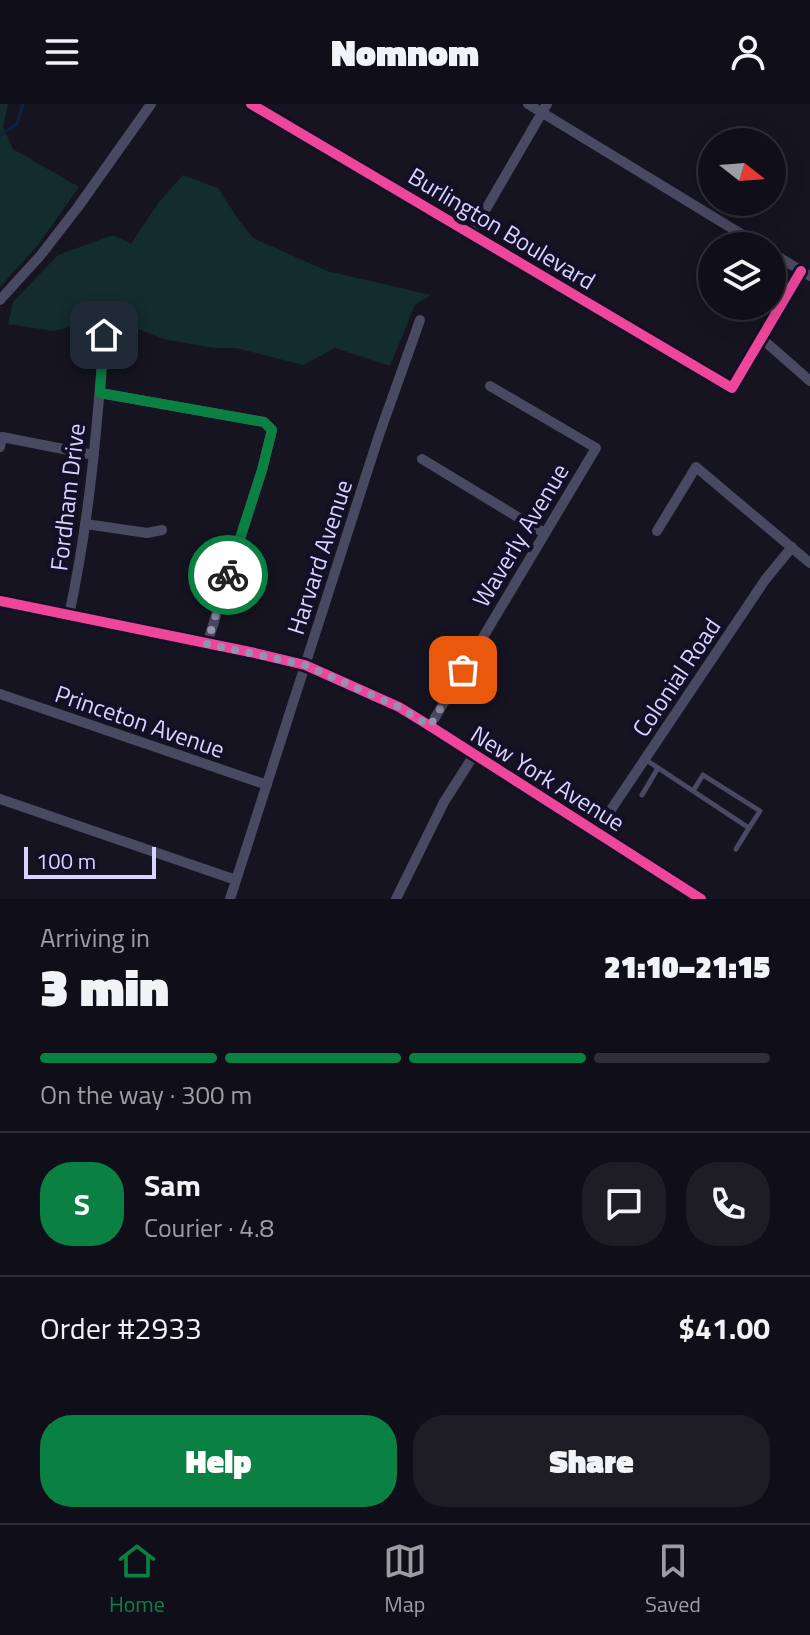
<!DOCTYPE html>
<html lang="en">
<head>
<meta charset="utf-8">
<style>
  :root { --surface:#100f19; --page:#1e1d26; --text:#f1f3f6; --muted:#9c9ca2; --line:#302f38; --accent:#0b8043 }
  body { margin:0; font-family:"Titillium Web",sans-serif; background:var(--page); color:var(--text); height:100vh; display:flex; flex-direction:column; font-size:30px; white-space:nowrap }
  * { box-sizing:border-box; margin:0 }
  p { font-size:26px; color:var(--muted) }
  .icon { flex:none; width:44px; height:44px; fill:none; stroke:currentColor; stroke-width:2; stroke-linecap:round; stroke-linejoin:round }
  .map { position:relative; height:795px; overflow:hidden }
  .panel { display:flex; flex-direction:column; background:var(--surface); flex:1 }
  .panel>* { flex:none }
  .needle { width:52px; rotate:107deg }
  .controls { position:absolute; left:698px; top:24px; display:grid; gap:16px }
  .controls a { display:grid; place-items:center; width:88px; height:88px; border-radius:50%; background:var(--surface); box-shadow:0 4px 20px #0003,0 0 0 2px var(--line); font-size:40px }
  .scale { position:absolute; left:24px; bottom:20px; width:132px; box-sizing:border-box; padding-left:8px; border:4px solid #d9d4ff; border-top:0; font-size:22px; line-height:28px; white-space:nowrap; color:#d9d4ff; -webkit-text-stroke:6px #130f26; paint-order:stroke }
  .pin { position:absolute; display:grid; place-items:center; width:68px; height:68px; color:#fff; margin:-34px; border-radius:16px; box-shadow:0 4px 12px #0006 }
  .courier { position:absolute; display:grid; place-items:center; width:80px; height:80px; margin:-40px; border:6px solid #0b8043; border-radius:50%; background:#fff; color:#222; box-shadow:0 2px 10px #0007 }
  .head em { font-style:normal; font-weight:800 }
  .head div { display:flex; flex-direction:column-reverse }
  .head { display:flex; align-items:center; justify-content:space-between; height:136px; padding:0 40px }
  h1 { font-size:52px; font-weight:800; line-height:60px }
  .bar { display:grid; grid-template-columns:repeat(4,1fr); gap:12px 8px; align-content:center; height:96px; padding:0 40px }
  .bar i { height:10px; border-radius:6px; background:var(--line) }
  .bar .current { background:var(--accent) }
  .bar p { grid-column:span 4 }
  .line { display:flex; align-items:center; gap:20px; padding:0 40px; border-top:2px solid var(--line) }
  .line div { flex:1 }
  .round { display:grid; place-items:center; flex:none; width:84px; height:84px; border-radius:32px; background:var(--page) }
  .primary-button { display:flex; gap:16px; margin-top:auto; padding:16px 40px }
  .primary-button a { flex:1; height:92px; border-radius:32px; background:var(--accent); color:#fff; font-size:32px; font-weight:800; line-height:92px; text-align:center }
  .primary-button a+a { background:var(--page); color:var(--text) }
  header { display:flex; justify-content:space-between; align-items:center; height:104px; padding:0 40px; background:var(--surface); font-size:36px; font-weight:800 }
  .tabs { display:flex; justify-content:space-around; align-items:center; height:112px; border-top:2px solid var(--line); background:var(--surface); font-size:22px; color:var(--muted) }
  .tabs a { display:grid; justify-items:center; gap:4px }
  .tabs .current { color:var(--accent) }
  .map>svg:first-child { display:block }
  .green { fill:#132c2d }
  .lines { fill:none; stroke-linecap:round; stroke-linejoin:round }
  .stream { stroke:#0d2144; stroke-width:3 }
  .lane { stroke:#4a4962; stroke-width:5 }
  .street { stroke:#4a4962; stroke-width:10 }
  .cycleway-casing { stroke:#130f26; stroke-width:15 }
  .cycleway { stroke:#ed469a; stroke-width:10 }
  .done { stroke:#9591b1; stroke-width:8; stroke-dasharray:0 14.4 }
  .route { stroke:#0b8043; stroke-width:10 }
  .labels { text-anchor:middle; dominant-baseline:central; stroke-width:8; stroke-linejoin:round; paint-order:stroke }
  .street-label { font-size:24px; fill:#d9d4ff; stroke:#130f26 }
</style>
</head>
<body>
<header><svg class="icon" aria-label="menu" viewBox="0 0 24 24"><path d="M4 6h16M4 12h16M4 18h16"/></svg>Nomnom<svg class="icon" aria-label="person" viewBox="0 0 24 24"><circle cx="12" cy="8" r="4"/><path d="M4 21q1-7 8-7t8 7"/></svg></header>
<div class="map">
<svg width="810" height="795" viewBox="0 0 810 795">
  <rect width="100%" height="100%" fill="#161421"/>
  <path class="green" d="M0,0H8L3,23L13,45L79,83L38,141L0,183Z
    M183,71L218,84L238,115L253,134L327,167L431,191L415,201L390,262L335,244L303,261L236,244H213L164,235L117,217L89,218L54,227L8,220L13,198L58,151L113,131L131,140L159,98Z"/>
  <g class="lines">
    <path class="stream" d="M0,31L17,20L23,0"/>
    <path class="lane" d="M646,656L749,724L760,707L703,671L693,687
      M642,691L658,664
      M736,745L749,724"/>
    <path class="street" d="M251,0L732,284L801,167
      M528,0L761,142
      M472,129L547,0
      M772,149L810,172
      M0,196L40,152L78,103L151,0
      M761,234L810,277
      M100,289L264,318L272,326L262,366L207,540
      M0,343L2,333L94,351
      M422,355L544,429
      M86,420L147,429L162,426
      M657,427L696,363L810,459
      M0,497L255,549L305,561L399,603L430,622L701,795
      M69,511C89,419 97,326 104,231
      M0,590L267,681
      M430,622L596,344L490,282
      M0,695L236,776
      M596,728L765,476L792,443
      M230,795L379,331L420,216
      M396,795L444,698L474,651"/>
    <g class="cycleway-casing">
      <path id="cycleway" d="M251,0L732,284L801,167
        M0,497L255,549L305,561L399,603L430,622L701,795"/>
    </g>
    <use href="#cycleway" class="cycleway"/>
  </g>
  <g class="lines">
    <path class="done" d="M228,471L207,540L305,561L399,603L430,622L463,566"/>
    <path class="route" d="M104,231L100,289L264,318L272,326L262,366L228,471"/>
  </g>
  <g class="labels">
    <g class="street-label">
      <text transform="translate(502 124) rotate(31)">Burlington Boulevard</text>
      <text transform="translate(67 393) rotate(-83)">Fordham Drive</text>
      <text transform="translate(520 431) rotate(-59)">Waverly Avenue</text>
      <text transform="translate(319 453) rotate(-72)">Harvard Avenue</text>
      <text transform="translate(676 573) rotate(-56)">Colonial Road</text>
      <text transform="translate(140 617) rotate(19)">Princeton Avenue</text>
      <text transform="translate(548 674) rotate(32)">New York Avenue</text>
    </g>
  </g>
</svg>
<div class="controls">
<a><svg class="needle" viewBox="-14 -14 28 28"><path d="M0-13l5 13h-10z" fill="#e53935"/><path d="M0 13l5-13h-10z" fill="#9c9ca2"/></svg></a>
<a><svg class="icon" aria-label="layers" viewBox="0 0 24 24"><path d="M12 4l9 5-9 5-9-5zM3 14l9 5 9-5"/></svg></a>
</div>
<div class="scale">100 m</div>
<div class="pin" style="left:463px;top:566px;background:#ea580c"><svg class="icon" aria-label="bag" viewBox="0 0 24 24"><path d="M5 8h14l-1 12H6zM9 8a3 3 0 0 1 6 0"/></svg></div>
<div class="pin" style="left:104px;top:231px;background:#1f2937"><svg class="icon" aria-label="home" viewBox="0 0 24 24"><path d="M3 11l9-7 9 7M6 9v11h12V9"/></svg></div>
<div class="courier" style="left:228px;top:471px"><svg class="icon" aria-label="bike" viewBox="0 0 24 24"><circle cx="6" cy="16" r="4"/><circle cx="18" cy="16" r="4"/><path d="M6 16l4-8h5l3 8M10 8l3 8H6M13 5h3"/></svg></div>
</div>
<section class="panel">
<div class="head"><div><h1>3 min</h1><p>Arriving in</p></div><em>21:10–21:15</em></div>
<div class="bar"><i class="current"></i><i class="current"></i><i class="current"></i><i></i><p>On the way · 300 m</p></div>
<div class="line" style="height:144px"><b class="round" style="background:var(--accent);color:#fff">S</b><div><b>Sam</b><p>Courier · 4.8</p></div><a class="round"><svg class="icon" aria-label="chat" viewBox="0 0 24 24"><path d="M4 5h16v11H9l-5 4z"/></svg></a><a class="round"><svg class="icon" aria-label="phone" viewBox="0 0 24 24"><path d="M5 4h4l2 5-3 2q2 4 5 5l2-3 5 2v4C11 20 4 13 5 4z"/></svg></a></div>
<div class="line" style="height:104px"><div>Order #2933</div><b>$41.00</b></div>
<div class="primary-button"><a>Help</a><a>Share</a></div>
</section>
<nav class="tabs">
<a class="current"><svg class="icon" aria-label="home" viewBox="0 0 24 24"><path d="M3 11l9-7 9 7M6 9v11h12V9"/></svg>Home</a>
<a><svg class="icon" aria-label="map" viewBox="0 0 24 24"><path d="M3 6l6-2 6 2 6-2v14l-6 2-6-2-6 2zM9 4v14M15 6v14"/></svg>Map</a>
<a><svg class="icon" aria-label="saved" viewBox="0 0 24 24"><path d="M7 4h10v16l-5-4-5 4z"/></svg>Saved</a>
</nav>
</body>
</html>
